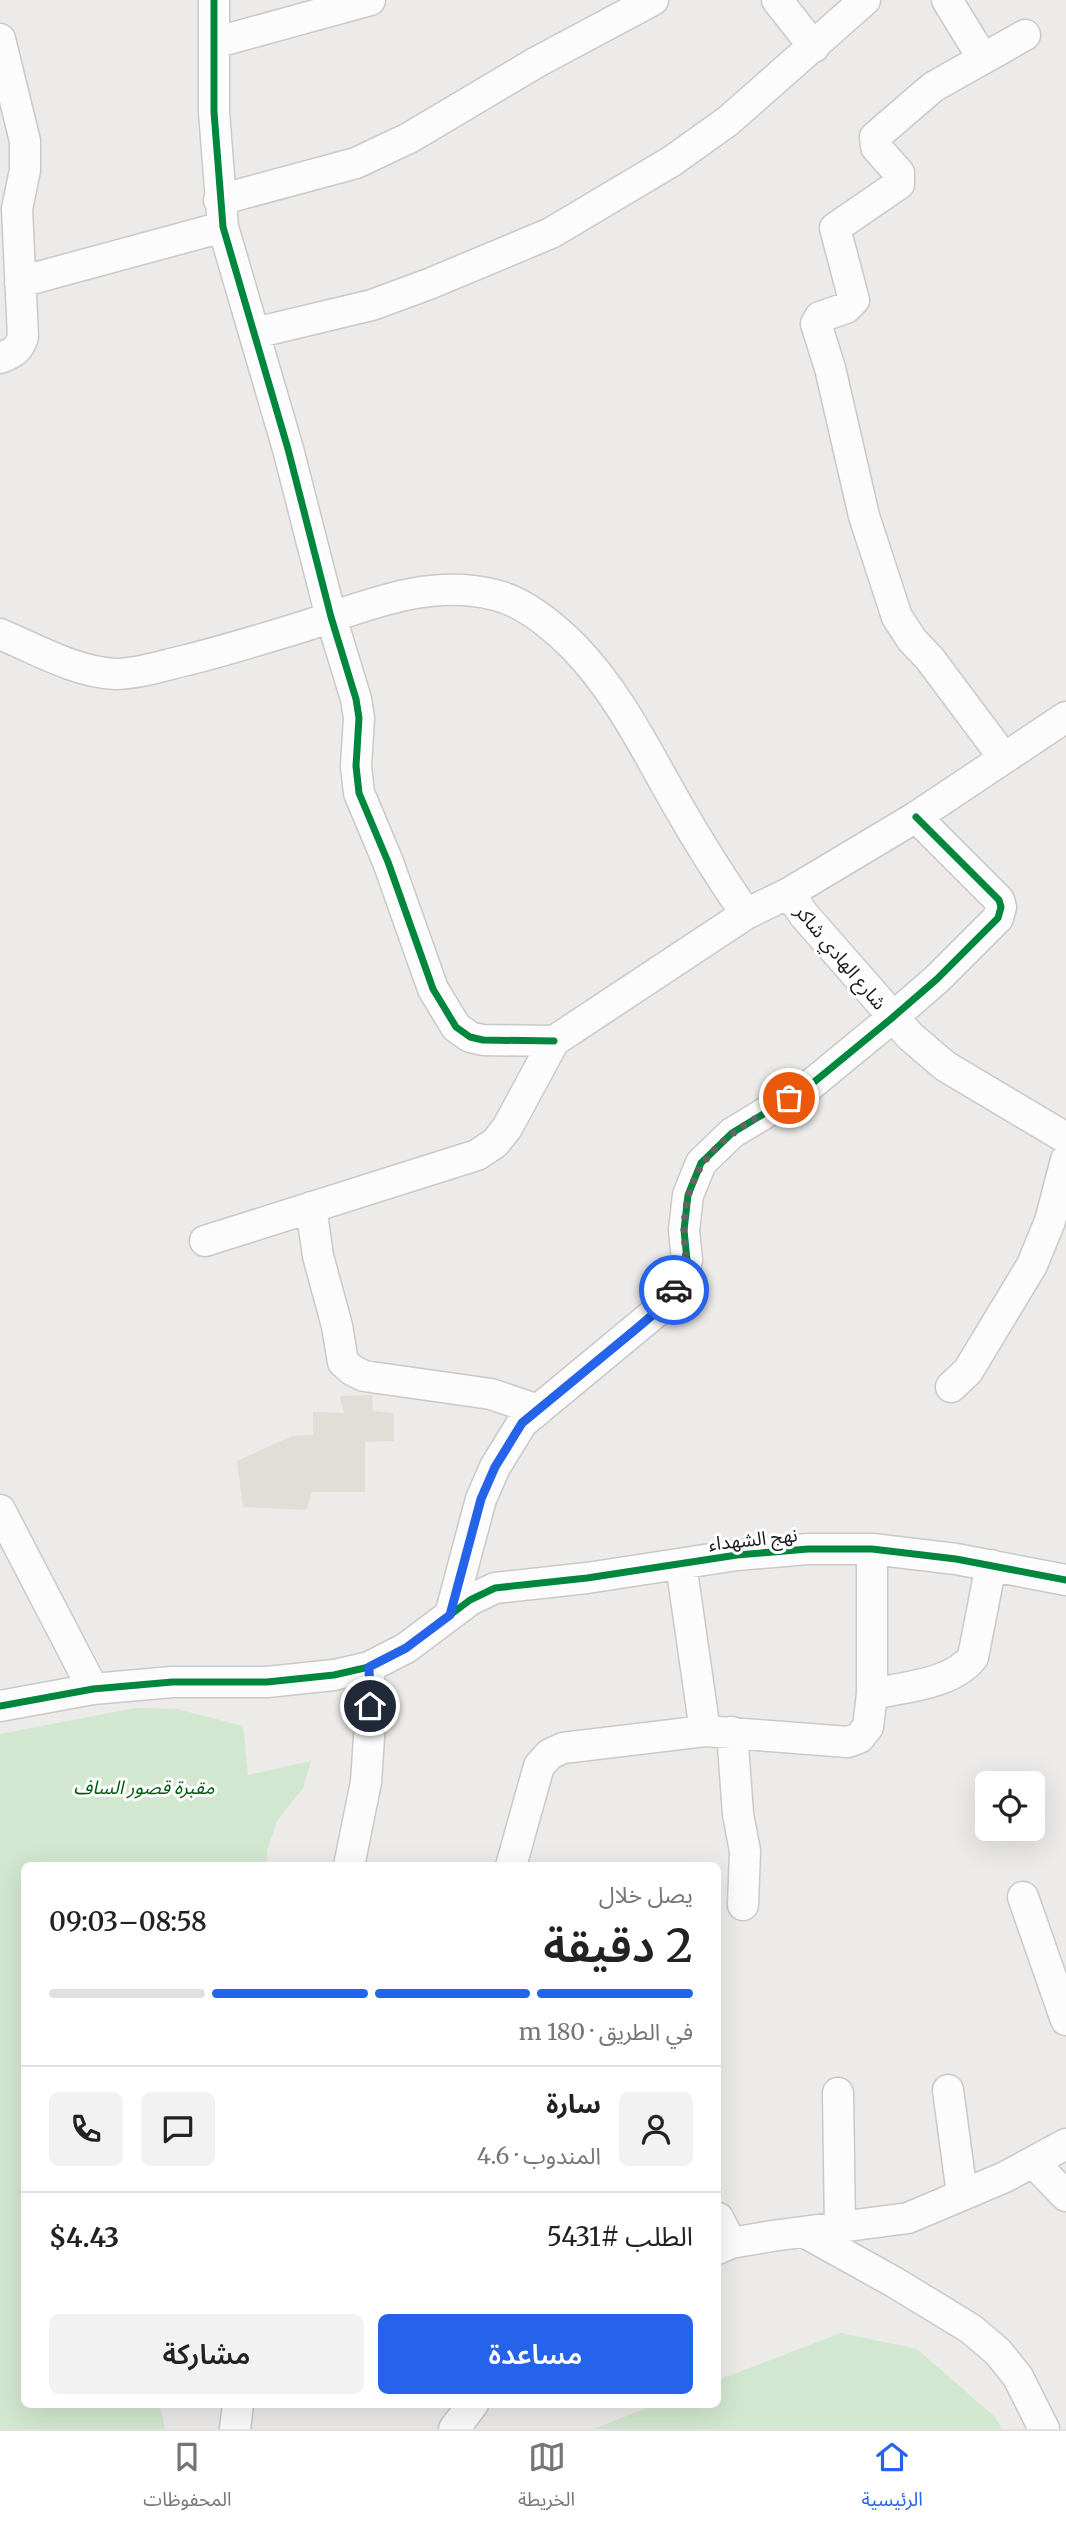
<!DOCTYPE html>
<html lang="ar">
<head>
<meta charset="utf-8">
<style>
  :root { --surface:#fff; --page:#f2f2f2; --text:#222; --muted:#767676; --line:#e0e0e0; --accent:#2563eb }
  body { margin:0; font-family:Merriweather,"Noto Sans Arabic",serif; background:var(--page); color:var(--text); direction:rtl; height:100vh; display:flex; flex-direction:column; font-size:26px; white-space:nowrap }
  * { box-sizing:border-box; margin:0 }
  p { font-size:23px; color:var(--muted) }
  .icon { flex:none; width:38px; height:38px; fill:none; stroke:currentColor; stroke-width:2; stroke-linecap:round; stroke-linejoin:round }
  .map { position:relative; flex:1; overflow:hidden; direction:ltr }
  .sheet { position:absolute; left:21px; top:1862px; width:700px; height:546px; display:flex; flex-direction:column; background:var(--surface); border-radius:10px; box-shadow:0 7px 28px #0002; direction:rtl }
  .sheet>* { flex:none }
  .fabs { position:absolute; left:975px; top:1771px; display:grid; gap:14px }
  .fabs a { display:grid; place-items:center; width:70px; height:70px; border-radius:10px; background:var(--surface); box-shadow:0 7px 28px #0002; font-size:35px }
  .pin { position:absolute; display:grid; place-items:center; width:60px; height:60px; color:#fff; margin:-30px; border:4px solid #fff; border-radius:50%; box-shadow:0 2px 7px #0007 }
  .courier { position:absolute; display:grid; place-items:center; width:70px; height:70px; margin:-35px; border:5px solid #2563eb; border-radius:50%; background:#fff; color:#222; box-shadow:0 2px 9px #0007 }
  .head em { font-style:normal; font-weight:600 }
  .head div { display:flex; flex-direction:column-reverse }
  .head { display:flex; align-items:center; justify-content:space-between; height:119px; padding:0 28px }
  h1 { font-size:46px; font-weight:600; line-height:52px }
  .bar { display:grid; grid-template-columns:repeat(4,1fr); gap:10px 7px; align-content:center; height:84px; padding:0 28px }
  .bar i { height:9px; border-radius:5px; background:var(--line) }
  .bar .current { background:var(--accent) }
  .bar p { grid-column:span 4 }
  .line { display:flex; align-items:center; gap:18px; padding:0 28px; border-top:2px solid var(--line) }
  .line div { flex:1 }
  .round { display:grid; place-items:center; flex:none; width:74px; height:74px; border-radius:10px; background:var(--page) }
  .cta { display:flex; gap:14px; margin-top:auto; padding:14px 28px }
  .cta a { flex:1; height:80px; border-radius:10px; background:var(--accent); color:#fff; font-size:28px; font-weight:600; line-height:80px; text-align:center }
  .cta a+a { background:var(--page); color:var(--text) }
  .tab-bar { display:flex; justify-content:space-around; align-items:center; height:98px; border-top:2px solid var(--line); background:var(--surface); font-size:19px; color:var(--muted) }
  .tab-bar a { display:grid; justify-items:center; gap:4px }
  .tab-bar .current { color:var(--accent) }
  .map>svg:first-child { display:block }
  .built { fill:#e1ddd7 }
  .green { fill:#d2e7d0 }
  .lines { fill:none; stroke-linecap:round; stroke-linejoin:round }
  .minor-casing { stroke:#cac9c8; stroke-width:33 }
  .minor { stroke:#fcfcfc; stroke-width:30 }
  .cycleway-casing { stroke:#fff; stroke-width:11 }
  .cycleway { stroke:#00873e; stroke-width:7 }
  .done { stroke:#656463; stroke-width:7; stroke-dasharray:0 12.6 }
  .route { stroke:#2563eb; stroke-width:9 }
  .labels { text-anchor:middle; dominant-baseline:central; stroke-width:6; stroke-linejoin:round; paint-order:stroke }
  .street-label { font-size:19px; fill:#1c1b1b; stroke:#fff }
  .park-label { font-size:19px; font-style:italic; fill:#005c11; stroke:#fff }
</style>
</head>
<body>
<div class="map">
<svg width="1066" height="2429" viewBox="0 0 1066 2429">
  <rect width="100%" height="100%" fill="#ecebe9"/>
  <path class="built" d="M372,1395L373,1411L394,1413V1441L365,1442V1492H312L306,1510L243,1507L237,1461L292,1436L313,1435V1412L344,1413L340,1396Z"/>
  <path class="green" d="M135,1708L177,1709L243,1726L248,1775L311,1761L303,1788L277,1821L267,1850V1865L24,1866V2404L160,2405L165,2429H0V1734Z
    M841,2333L917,2349L995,2417L1002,2429H593L655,2405L718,2404V2380Z"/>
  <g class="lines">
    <g class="minor-casing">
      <path id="minor" d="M214,0V112L223,227L288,449L331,617L356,699L359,718L356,766L359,793L388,862L433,989L456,1027L470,1037L483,1040L554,1041
        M777,0L814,47
        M947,0L982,57
        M0,39L25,141V170L17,209L23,337C19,350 13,353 0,358
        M214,43L370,0
        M219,200L356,163L409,138L537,62L653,0
        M20,282L223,227
        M255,333L372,305L429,284L551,233L672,161L728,121L865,0
        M0,634C36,649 75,672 115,674C139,674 164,665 187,660C227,650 266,638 305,626C365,606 430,578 495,595C525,602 553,626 574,647C618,692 647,752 678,806C699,843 722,879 746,914
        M1004,758L930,659L912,640L897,617L864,516L830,368L816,324L820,317L846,308L854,300L835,228L899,184V173L876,147L875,137L933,87L1025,35
        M789,893L804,915L910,1036L945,1066L1066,1138
        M311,1207L318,1256L337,1326L343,1362L352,1370L364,1376L491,1394L538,1410
        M205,1241L477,1155L495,1143L507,1128L554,1041L746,914L789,893L916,817L1066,717
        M951,1387L968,1371L1032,1265L1050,1221L1066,1160
        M0,1510L93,1689
        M681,1564L705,1731L848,1742L859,1738L868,1727L872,1694V1549
        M450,1615L481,1499L495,1467L522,1423L656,1312L682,1281L687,1260L684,1230L688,1195L701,1163L732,1133L808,1087L892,1018L937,979L998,918L1001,907L999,900L916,817
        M872,1694C904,1687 953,1684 973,1657L991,1565
        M0,1706L93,1689L172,1682H267L334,1675L369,1667L406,1648L470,1600L495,1588L587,1578L737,1555L808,1549H872L956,1559L1066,1580
        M732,1732L738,1814L745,1851L743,1905
        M349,1866L366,1782L370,1723L369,1667
        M511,1866L539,1766L550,1754L563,1748L705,1731
        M1023,1897L1066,2020
        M948,2090L962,2194
        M838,2093L840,2228
        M1033,2162L1066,2196
        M718,2218L731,2243
        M804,2232L894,2282L971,2329L998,2352L1018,2377L1044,2429
        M718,2249L731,2243L772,2236L908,2218L1005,2177L1066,2144
        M235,2429L238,2404
        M454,2429L473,2404"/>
    </g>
    <use href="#minor" class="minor"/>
    <g class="cycleway-casing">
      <path id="cycleway" d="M214,0V112L223,227L288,449L331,617L356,699L359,718L356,766L359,793L388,862L433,989L456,1027L470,1037L483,1040L554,1041
        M450,1615L481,1499L495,1467L522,1423L656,1312L682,1281L687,1260L684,1230L688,1195L701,1163L732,1133L808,1087L892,1018L937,979L998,918L1001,907L999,900L916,817
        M0,1706L93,1689L172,1682H267L334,1675L369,1667L406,1648L470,1600L495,1588L587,1578L737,1555L808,1549H872L956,1559L1066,1580"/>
    </g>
    <use href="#cycleway" class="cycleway"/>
  </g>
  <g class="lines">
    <path class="done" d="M674,1290C691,1271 684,1251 684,1229C686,1154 731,1133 789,1098"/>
    <path class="route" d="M370,1706L369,1667L406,1648L450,1615L481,1499L495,1467L522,1423L636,1329L656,1312L674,1290"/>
  </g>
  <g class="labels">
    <g class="street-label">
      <text transform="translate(841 957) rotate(50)">شارع الهادي شاكر</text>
      <text transform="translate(753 1539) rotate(-6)">نهج الشهداء</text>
    </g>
    <g class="park-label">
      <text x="144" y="1787">مقبرة قصور الساف</text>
    </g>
  </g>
</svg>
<div class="fabs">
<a><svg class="icon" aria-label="locate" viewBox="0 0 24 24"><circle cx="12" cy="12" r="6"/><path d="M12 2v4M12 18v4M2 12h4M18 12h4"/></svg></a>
</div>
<div class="pin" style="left:789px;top:1098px;background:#ea580c"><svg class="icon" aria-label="bag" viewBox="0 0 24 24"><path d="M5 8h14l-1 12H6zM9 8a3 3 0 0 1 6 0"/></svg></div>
<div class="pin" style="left:370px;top:1706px;background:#1f2937"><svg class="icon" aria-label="home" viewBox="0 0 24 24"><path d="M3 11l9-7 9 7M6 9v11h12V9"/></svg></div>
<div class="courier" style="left:674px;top:1290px"><svg class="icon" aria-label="car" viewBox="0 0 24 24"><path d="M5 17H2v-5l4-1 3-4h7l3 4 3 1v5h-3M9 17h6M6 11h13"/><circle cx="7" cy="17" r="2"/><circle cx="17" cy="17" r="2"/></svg></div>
<section class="sheet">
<div class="head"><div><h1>2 دقيقة</h1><p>يصل خلال</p></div><em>08:58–09:03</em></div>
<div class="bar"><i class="current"></i><i class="current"></i><i class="current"></i><i></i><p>في الطريق · 180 m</p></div>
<div class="line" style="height:126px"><a class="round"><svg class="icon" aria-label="person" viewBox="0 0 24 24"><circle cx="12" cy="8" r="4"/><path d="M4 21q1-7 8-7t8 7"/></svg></a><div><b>سارة</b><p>المندوب · 4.6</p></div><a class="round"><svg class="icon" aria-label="chat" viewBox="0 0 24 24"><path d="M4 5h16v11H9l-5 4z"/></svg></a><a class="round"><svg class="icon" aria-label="phone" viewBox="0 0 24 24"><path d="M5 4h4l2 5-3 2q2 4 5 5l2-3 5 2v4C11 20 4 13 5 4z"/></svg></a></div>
<div class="line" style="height:91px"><div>الطلب #5431</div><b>$4.43</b></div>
<div class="cta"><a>مساعدة</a><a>مشاركة</a></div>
</section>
</div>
<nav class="tab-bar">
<a class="current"><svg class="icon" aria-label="home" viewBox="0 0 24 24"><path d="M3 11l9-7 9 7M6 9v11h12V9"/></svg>الرئيسية</a>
<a><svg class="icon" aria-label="map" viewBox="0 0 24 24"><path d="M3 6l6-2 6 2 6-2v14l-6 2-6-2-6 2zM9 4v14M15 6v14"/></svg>الخريطة</a>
<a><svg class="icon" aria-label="saved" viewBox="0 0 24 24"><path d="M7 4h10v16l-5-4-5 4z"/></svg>المحفوظات</a>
</nav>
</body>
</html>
